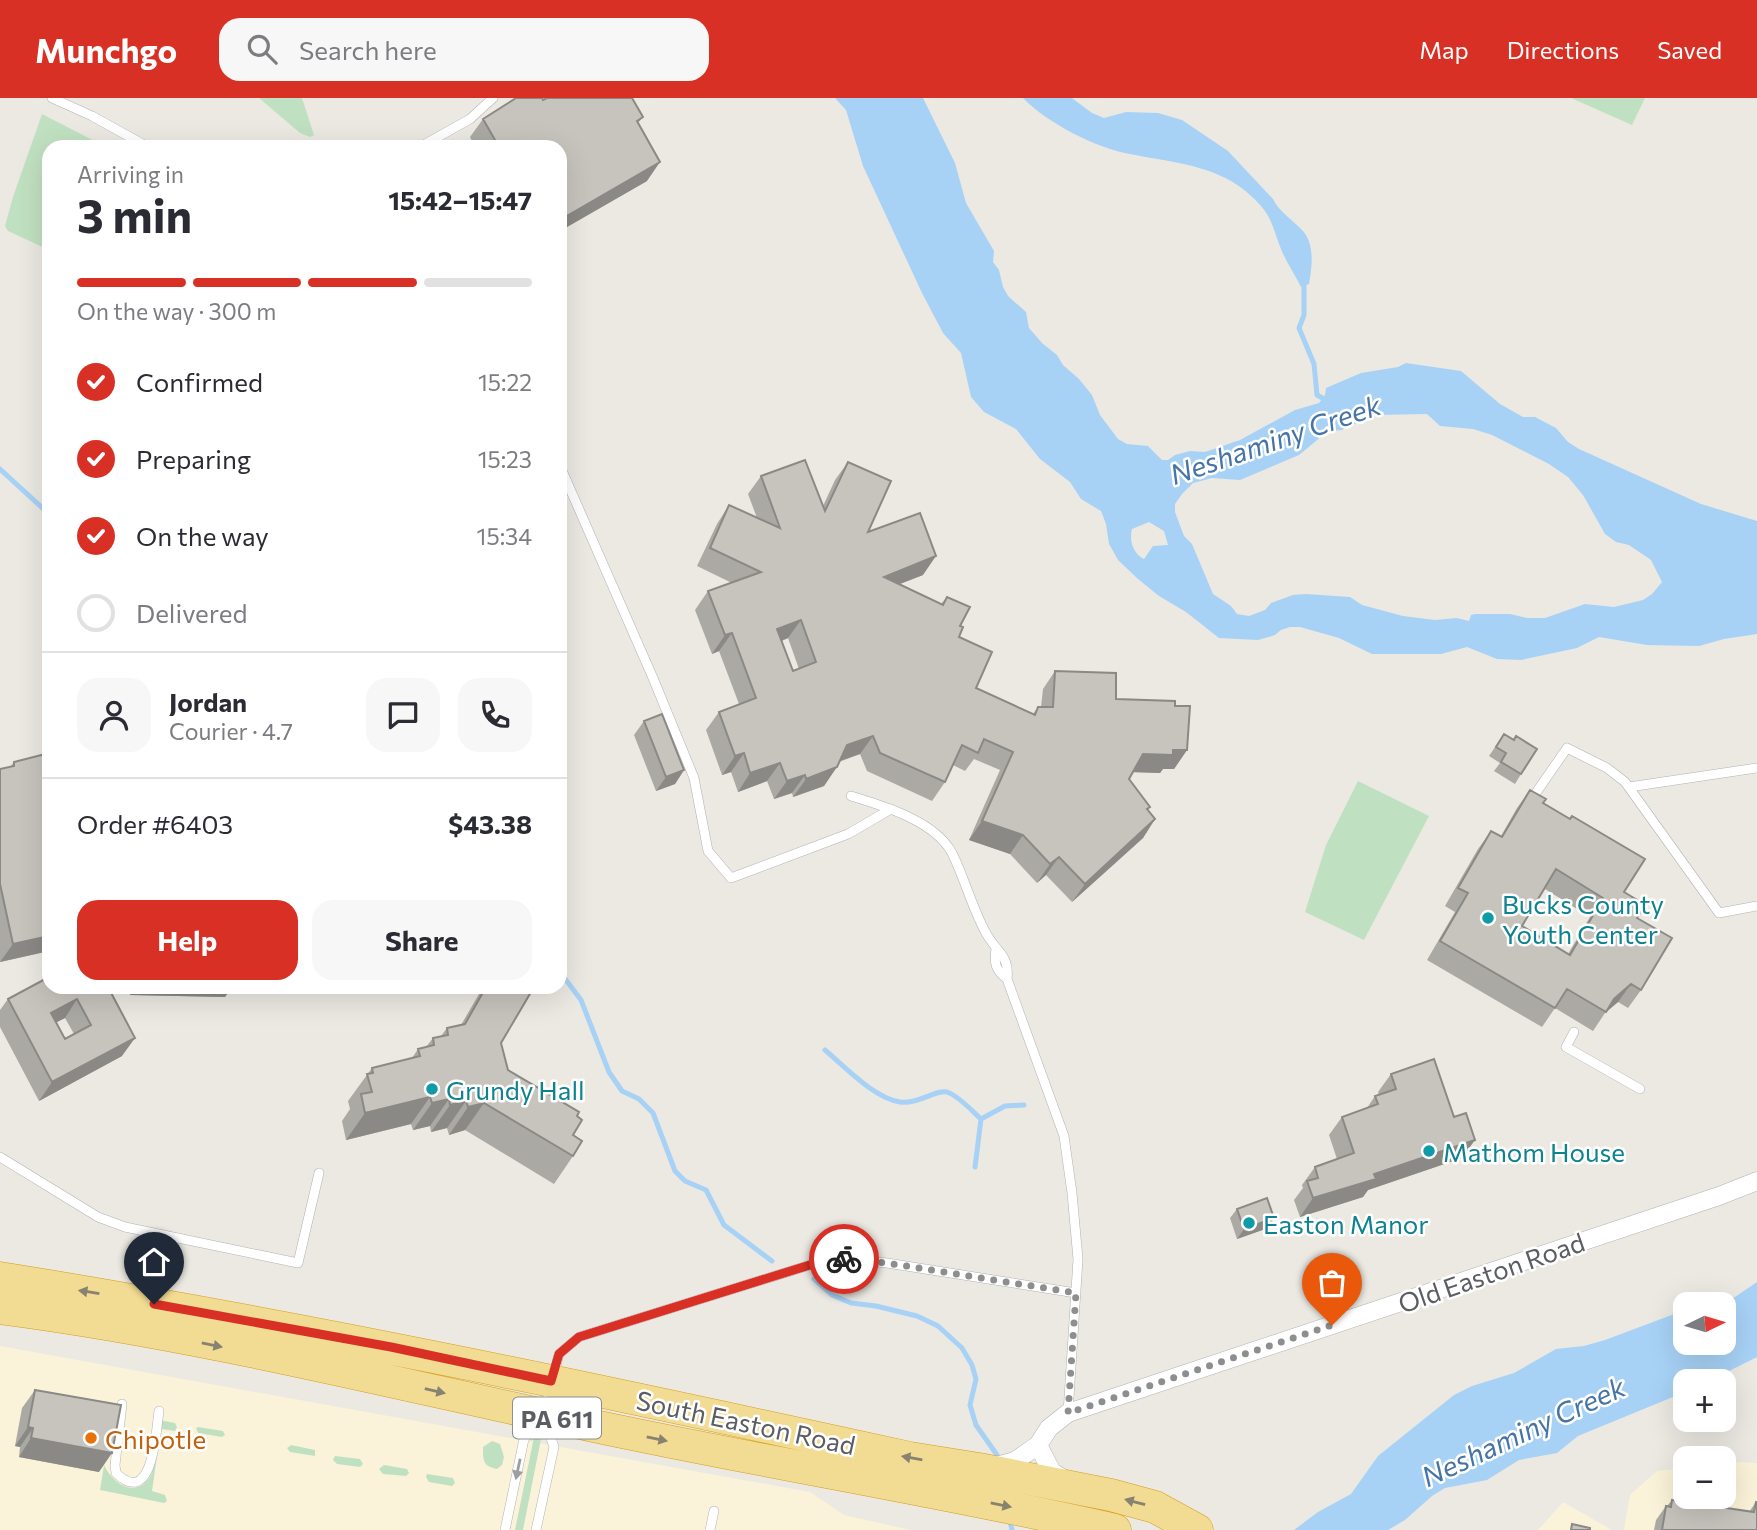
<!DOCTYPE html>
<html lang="en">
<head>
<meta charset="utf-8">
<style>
  :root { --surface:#fff; --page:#f7f7f7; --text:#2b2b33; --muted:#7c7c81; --line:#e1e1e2; --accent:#d93025 }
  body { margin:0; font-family:Commissioner,sans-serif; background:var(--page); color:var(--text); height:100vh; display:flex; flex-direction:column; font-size:26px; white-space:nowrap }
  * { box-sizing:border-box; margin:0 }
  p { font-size:23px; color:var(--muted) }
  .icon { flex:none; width:38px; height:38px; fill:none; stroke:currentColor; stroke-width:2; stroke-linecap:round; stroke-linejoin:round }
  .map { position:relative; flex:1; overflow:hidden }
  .panel { position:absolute; left:42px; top:42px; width:525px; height:854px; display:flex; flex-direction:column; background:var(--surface); border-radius:21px; box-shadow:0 7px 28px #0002 }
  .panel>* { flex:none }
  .needle { width:46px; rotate:85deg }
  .tools { position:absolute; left:1673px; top:1194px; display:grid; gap:14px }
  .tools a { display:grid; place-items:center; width:63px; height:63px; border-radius:14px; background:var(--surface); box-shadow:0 7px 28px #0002; font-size:35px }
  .pin { position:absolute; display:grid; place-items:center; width:60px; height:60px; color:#fff; margin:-72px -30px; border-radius:50% 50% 50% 0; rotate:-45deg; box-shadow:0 0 7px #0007 }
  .pin .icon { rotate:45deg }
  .courier { position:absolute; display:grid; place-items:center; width:70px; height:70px; margin:-35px; border:5px solid #d93025; border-radius:50%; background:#fff; color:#222; box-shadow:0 2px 9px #0007 }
  .summary em { font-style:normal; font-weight:700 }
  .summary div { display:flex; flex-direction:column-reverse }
  .summary { display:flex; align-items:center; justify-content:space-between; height:119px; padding:0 35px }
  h1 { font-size:46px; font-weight:700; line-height:52px }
  .bar { display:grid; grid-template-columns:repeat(4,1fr); gap:10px 7px; align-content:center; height:84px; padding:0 35px }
  .bar i { height:9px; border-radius:5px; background:var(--line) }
  .bar .selected { background:var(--accent) }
  .bar p { grid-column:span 4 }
  .line { display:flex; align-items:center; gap:18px; padding:0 35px; border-top:2px solid var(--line) }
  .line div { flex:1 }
  .round { display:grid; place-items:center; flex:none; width:74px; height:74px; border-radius:21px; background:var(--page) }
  ol { padding:0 35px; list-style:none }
  li { display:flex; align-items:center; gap:21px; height:77px }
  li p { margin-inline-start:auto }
  li .icon { padding:7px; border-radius:50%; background:var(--accent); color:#fff; stroke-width:4 }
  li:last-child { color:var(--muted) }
  li i { width:38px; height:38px; border:4px solid var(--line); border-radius:50% }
  .cta { display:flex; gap:14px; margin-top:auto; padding:14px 35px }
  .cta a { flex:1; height:80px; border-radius:21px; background:var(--accent); color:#fff; font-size:28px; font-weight:700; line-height:80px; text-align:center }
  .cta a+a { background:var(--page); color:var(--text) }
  header { display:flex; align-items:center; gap:42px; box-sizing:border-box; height:98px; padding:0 35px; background:var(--accent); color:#fff }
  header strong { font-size:33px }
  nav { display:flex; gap:38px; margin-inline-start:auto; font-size:24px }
  .search { width:490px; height:63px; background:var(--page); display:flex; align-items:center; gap:18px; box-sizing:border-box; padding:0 24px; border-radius:21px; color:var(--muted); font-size:26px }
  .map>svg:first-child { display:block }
  .commercial { fill:#faf3d9 }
  .green { fill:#c0e1c1 }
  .water { fill:#a7d2f6; fill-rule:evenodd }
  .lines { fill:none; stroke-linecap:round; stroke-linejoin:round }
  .stream { stroke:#a7d2f6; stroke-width:5 }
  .lane-casing { stroke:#afb2b6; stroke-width:10 }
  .street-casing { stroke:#afb2b6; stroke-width:19 }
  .highway-casing { stroke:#d69e17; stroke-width:33 }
  .lane { stroke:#fff; stroke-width:9 }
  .street { stroke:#fff; stroke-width:18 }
  .highway { stroke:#f2db93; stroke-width:32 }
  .wall { fill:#aba9a3; fill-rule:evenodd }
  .shaded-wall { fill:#8b8985 }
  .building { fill:#c7c4be; stroke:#8b8985; stroke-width:2; fill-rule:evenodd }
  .oneway { fill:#888370 }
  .oneway2 { fill:#9c9ea0 }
  .done { stroke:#8d8e8e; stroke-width:7; stroke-dasharray:0 12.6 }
  .route { stroke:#d93025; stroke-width:9 }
  .culture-dot { fill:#0f9aa8; stroke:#fff; stroke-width:2.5 }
  .food-dot { fill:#e8710a; stroke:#fff; stroke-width:2.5 }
  .labels { text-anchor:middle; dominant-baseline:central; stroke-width:5; stroke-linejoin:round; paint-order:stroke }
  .shield { fill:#fff; stroke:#8c8e90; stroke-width:2 }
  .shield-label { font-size:24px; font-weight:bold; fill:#5a5d61 }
  .culture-label { font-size:26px; fill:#0d838f; stroke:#fff; text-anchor:start }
  .street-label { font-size:26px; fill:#5a5d61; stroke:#fff }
  .food-label { font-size:26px; fill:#c56008; stroke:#fff; text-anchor:start }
  .water-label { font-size:28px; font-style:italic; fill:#4774a6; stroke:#fff }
</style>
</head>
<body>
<header>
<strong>Munchgo</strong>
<div class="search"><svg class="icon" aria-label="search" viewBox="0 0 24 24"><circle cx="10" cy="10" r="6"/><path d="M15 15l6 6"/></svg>Search here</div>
<nav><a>Map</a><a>Directions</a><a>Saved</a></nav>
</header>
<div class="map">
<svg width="1757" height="1432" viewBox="0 0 1757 1432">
  <rect width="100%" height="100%" fill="#ebe9e2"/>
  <path class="commercial" d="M0,1248L810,1394L844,1417L910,1432H0Z
    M1743,1364L1757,1365V1432H1624L1630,1397L1657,1373L1685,1370V1398H1724V1366Z
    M1563,1404L1612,1432H1538Z"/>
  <path class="green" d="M259,0H302L314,37L310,39L300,35Z
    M1571,0H1645L1632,27Z
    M42,16L106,49H49V152L8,133L5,128L13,99Z
    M1358,683L1429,718L1364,842L1305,814L1326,747Z
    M160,1322L175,1325L177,1329L175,1333L161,1331L152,1393L165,1397L167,1403L164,1405L100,1392L104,1367C114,1388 139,1402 152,1375Z
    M198,1329L223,1333L225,1337L222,1339L198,1335L196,1330Z
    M537,1336L541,1338V1341L523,1432H515L534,1339Z
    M492,1343L500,1346L504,1359L502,1367L497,1371C483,1368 483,1363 483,1349Z
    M291,1347L315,1352V1358L290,1354L287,1350Z
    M335,1358L360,1361L363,1366L360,1369L337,1366L333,1362Z
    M384,1367L407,1371L409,1375L406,1378L383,1376L379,1371Z
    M427,1376L453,1380L455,1385L452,1388L429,1384L426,1379Z"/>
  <path class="water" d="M835,0H923L955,65L966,105L994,153L993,164L999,172L1003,189L1008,198L1026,214L1029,230L1042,245L1057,257L1063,267L1079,281L1092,297L1100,317L1118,341L1127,346L1148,348L1162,362H1168L1175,357L1190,353L1205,354L1240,342L1295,312L1319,305L1325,297L1326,290L1361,275L1398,269L1406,265L1461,273L1500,306L1523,319H1535L1556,330L1568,344L1579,351L1701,406L1757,423V536L1724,541L1699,548L1647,547L1599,539L1577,550L1521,562L1497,561L1467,549L1441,556H1372L1339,540L1300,529H1290L1281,532L1275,537L1258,542L1219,540L1186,514L1159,498L1138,481L1118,462L1109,446L1106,426L1101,413L1081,401L1070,384L1040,361L1016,331L984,314L971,299L961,255L943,235L922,195L863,68L846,12ZM1427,316L1440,328L1473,331L1492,337L1549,366L1568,379L1583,397L1605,436L1616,444L1629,447L1651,462L1662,484L1652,496L1643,502L1614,509L1585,506L1545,520H1527L1510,516H1475L1471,517L1469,523L1457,520L1435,522L1403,518L1362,507L1350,499L1306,496L1293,497L1271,505L1265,512L1249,518L1237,516L1231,508L1213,496L1192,446L1184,438L1175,414V406L1182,396L1193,385L1212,380L1240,382L1299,357L1328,333L1342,332L1375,317ZM1149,424L1164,433L1168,447L1153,448L1144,461C1133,455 1129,443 1132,431Z
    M1023,0H1072L1092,15L1104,20L1126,14L1158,15L1182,22L1228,53L1273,101C1280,115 1292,121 1303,133C1315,147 1312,169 1309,186L1301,189C1295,176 1286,164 1281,151C1275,136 1272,120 1261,108C1226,67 1179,66 1130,56C1096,50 1047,25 1023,0Z
    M1757,1184V1259L1709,1283H1685V1294L1578,1338L1557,1355L1519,1362L1487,1382L1445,1390L1432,1398L1405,1422L1388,1432H1294L1318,1414L1351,1396L1378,1358L1454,1297L1472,1288L1514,1275L1556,1251L1584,1248L1605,1242L1685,1212V1244H1724V1206H1718L1735,1199Z"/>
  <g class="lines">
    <path class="stream" d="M1304,188V217L1299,230L1314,266L1317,297L1328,303
      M0,371L49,416
      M560,874L581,902L609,974L622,993L639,1001L653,1015L675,1073L685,1083L706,1092L724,1127L772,1163
      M825,952C845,969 874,1000 900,1004C916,1007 937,991 947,994C959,998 972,1013 981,1021
      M975,1069L981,1021L1005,1008L1024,1007
      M814,1181L832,1197L851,1205L876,1208L917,1218L938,1228L962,1250L972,1267L976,1281L970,1307L976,1327L997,1357
      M1010,1423L1012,1432"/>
    <g class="lane-casing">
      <path id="lane" d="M52,0L92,18L148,49
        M420,49L470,21L493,0
        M560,368L653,580L694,680L708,753L731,780L848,736L891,711
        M1629,689L1757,670
        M851,698C884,708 935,723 952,755C965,781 972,810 986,835C996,854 1010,857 1007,881L1064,1038L1072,1095L1078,1161L1068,1315
        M1531,702L1567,650L1607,670L1625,684L1719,815L1757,808
        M996,850C994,865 995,872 1007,881
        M1574,934L1566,949L1640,991
        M0,1059L98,1119L125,1129L298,1165L319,1075
        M122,1306L115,1367L116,1375C153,1411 156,1333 159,1313
        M545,1311L559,1256L579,1239L813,1166L847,1161L887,1165L1076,1195
        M505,1432L524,1341L539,1323
        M536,1432L554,1349L546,1325
        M710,1432L714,1413"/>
    </g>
    <g class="street-casing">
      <path id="street" d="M1038,1347L1052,1374L1067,1383
        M993,1369L1015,1363L1038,1347L1049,1330L1068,1315L1719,1098L1757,1083"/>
    </g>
    <g class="highway-casing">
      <path id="highway" d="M0,1180C306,1229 608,1294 910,1360L979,1371L1111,1397L1155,1409L1197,1432
        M0,1210C200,1236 397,1286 594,1328C767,1365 942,1393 1115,1432"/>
    </g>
    <use href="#lane" class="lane"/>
    <use href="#street" class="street"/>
    <use href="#highway" class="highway"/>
  </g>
  <path class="wall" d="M543,2L643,19L638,25L647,83L560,133V49H475L470,39L483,21Z
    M848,364L868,434L923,477L900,486L941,506L947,499L960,528L959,539L976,590L1033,616L1038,609H1041L1043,591L1055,573L1116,601L1175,608L1187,652L1174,671H1163L1160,675L1132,674L1129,681L1147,712L1155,721L1143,740L1072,804L1046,777L1037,785L1010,756L969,742L1000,672L974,661L965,673L953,667L945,684L932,703L867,673L860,656L839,664L824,688L793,699L792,695L774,701L767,683L738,694L731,674L722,677L706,632L719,614L739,606L719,553L712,556L695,512L708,493L732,485L697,468L717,426L729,407L757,420L748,396L761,378L823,408L835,382ZM788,540L799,571L793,573L782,543Z
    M644,623L684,672L675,686L656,693L634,637Z
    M1504,636L1521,676L1515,686L1494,673L1500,665L1489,658Z
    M14,664L49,853L0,864V671L10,669Z
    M1530,692L1624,794L1635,810L1637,820L1641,892L1628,910L1618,904L1605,915L1593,933L1555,910L1542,929L1427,862L1455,814L1445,808L1478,751L1491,733L1501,738L1517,710ZM1545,791L1590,819L1568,856L1522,828Z
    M49,879L119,894H111L122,958L39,1003L0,929V912L8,901ZM65,920L74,936L65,941L56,924Z
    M130,889H232L225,899L130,897Z
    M483,889H534L501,945L508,972L577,1018L573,1037V1058L554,1086L465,1032L449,1037L447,1030L431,1034L430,1028L413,1032L411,1026L346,1042L342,1023L350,1011L348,1003L372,970L412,960L418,951L426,949L433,940L441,938L447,930L461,927Z
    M1391,976L1462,1060L1368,1092L1363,1099L1300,1119L1294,1102L1303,1090L1302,1087L1315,1069L1337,1061L1329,1037L1342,1019L1367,1010L1375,998L1379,997L1378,994Z
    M1237,1111L1268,1130L1237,1141L1230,1120Z
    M35,1292L99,1374L19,1359L20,1349L15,1348L22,1310Z
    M1672,1402L1749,1414L1756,1404L1757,1432H1654L1656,1422L1666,1408H1667Z"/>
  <path class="shaded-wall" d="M660,64L647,83L560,133V126L565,119Z
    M936,458L923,477L871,497L884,479Z
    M801,522L788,540L764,549L777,531Z
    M732,535L719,553L712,556L725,537Z
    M873,638L860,656L834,665L847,647Z
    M1173,652H1187L1174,671H1163L1160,675L1130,674L1143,656Z
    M744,655L731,674L722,677L735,658Z
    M780,665L767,683L738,694L750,675Z
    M837,669L824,688L793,699L806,681Z
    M684,672L675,686L656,693L666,679Z
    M805,677L792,695L774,701L787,683Z
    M1155,721L1143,740L1072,804L1085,786Z
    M982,723L1023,737L1010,756L969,742Z
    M1059,759L1046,777L1037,785L1050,766Z
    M49,838V853L0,864L13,846Z
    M1631,886L1618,904L1605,915L1614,901Z
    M91,889H123L119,894H88Z
    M135,889H232L225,899L130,897Z
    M77,901L65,920L38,934L51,915Z
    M135,940L122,958L39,1003L52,984Z
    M430,999L411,1026L346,1042L365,1015Z
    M449,1001L430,1028L413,1032L432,1005Z
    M466,1003L447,1030L431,1034L450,1007Z
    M484,1005L465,1032L449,1037L468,1009Z
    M1475,1042L1462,1060L1368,1092L1363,1099L1300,1119L1313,1100L1374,1076Z
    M1274,1120L1268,1130L1237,1141L1244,1131Z
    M28,1329L33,1330L20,1349L15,1348Z
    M31,1340L112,1355L99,1374L19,1359Z"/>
  <path class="building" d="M516,0H542L543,2L547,0H632L643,19L637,23L660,64L565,119L560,111V49H499L483,21Z
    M805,362L825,413L848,364L891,383L868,434L920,415L936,458L884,479L943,507L947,499L970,509L960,528L963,529L959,539L992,554L976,590L1035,617L1038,609H1053L1055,573L1116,575V601L1175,603V608H1190L1187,652H1173V657L1143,656L1129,681L1150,709L1147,711L1155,721L1085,786L1059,759L1050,766L1023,737L982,723L1013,654L984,641L978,655L962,647L945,684L880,655L873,638L847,647L837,669L806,681L805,677L787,683L780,665L750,675L744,655L735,658L719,614L756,600L732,535L725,537L708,493L761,474L710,450L729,407L780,430L761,378ZM801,522L816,564L793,573L777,531Z
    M662,616L684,672L666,679L644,623Z
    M1504,636L1514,642L1516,638L1537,651L1521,676L1501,664L1506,655L1496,649Z
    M49,655V838L13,846L0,786V671L14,668V664Z
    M1530,692L1546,701L1543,705L1570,721L1572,718L1645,761L1624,794L1639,803L1635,810L1641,814L1637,820L1672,840L1641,892L1631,886L1614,901L1606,914L1567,891L1555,910L1440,843L1468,795L1458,790L1491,733L1502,739ZM1556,771L1603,800L1570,857L1522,828Z
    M49,879V889H108L135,940L52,984L8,901ZM77,901L91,927L65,941L51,915Z
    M486,889H534L501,945L508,972L579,1014L577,1018L582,1022L573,1037L582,1043L573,1058L484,1005L468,1009L466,1003L450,1007L449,1001L432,1005L430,999L365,1015L361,996L372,994L367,976L373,975L372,970L420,958L418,951L434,947L433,940L448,937L447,930L465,926Z
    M1434,961L1454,1019L1466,1015L1475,1042L1374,1076L1376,1081L1313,1100L1307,1083L1318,1080L1315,1069L1354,1055L1342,1019L1378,1006L1375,998L1396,991L1391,976Z
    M1267,1100L1274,1120L1244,1131L1237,1111Z
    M35,1292L121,1307L112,1355L31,1340L33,1330L28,1329Z
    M1672,1402L1754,1414L1756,1404H1757V1432H1662L1666,1408L1671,1409Z
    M1572,1426L1590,1430V1432H1571Z"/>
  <defs><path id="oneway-solid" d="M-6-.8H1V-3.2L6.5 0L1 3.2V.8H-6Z" transform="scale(1.75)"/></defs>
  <g class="oneway">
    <use href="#oneway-solid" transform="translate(89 1194) rotate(-171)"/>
    <use href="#oneway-solid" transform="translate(212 1247) rotate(12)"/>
    <use href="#oneway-solid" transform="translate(435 1293) rotate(13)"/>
    <use href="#oneway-solid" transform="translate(657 1341) rotate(12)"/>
    <use href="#oneway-solid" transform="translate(912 1360) rotate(-170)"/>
    <use href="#oneway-solid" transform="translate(1135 1404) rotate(-165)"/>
    <use href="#oneway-solid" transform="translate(1001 1407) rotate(11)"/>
  </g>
  <use class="oneway2" href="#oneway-solid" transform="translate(518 1371) rotate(102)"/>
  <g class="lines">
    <path class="done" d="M844,1161L887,1165L1076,1195L1068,1315L1332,1227"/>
    <path class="route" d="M154,1206L391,1249L551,1283L559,1256L579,1239L813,1166L844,1161"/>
  </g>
  <g class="culture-dot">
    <circle cx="1488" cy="820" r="7"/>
    <circle cx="432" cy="991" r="7"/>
    <circle cx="1429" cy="1053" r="7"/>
    <circle cx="1249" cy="1125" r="7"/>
  </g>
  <circle class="food-dot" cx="91" cy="1340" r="7"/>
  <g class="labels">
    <rect class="shield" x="513" y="1299.5" width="88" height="41" rx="5"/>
    <g class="shield-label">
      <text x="557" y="1320">PA 611</text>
    </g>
    <g class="culture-label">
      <text x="1502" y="805">Bucks County<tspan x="1502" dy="30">Youth Center</tspan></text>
      <text x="446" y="991">Grundy Hall</text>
      <text x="1443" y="1053">Mathom House</text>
      <text x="1263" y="1125">Easton Manor</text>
    </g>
    <g class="street-label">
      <text transform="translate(1491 1174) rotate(-19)">Old Easton Road</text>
      <text transform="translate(746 1324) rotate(12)">South Easton Road</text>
    </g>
    <g class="food-label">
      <text x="105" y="1340">Chipotle</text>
    </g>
    <g class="water-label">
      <text transform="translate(1275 341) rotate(-19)">Neshaminy Creek</text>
      <text transform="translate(1523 1333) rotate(-25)">Neshaminy Creek</text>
    </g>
  </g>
</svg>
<div class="tools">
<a><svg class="needle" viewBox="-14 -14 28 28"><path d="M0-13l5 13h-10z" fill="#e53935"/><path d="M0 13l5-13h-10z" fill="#7c7c81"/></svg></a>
<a>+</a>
<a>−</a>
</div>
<div class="pin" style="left:1332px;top:1227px;background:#ea580c"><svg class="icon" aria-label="bag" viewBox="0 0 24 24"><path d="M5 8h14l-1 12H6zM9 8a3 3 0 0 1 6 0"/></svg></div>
<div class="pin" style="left:154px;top:1206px;background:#1f2937"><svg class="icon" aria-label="home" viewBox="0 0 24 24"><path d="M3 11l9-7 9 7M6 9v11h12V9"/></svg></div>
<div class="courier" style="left:844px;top:1161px"><svg class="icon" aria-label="bike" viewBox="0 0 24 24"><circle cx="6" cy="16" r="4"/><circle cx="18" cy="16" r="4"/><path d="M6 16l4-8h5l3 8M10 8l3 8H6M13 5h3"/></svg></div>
<section class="panel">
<div class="summary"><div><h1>3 min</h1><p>Arriving in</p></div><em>15:42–15:47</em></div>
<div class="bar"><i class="selected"></i><i class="selected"></i><i class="selected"></i><i></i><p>On the way · 300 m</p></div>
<ol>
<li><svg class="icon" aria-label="check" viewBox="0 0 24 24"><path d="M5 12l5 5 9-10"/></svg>Confirmed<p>15:22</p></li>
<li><svg class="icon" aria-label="check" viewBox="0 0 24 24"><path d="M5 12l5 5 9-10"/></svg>Preparing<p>15:23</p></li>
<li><svg class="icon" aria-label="check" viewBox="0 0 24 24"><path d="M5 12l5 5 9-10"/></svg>On the way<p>15:34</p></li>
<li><i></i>Delivered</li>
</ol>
<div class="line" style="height:126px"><a class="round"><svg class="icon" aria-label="person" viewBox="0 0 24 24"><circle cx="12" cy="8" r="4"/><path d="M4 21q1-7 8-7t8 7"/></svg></a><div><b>Jordan</b><p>Courier · 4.7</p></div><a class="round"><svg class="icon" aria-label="chat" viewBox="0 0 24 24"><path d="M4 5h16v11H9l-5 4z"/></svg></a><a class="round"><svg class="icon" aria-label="phone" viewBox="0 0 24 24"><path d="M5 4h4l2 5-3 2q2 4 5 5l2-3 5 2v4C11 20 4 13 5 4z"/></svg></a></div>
<div class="line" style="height:91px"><div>Order #6403</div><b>$43.38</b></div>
<div class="cta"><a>Help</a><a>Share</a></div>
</section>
</div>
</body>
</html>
